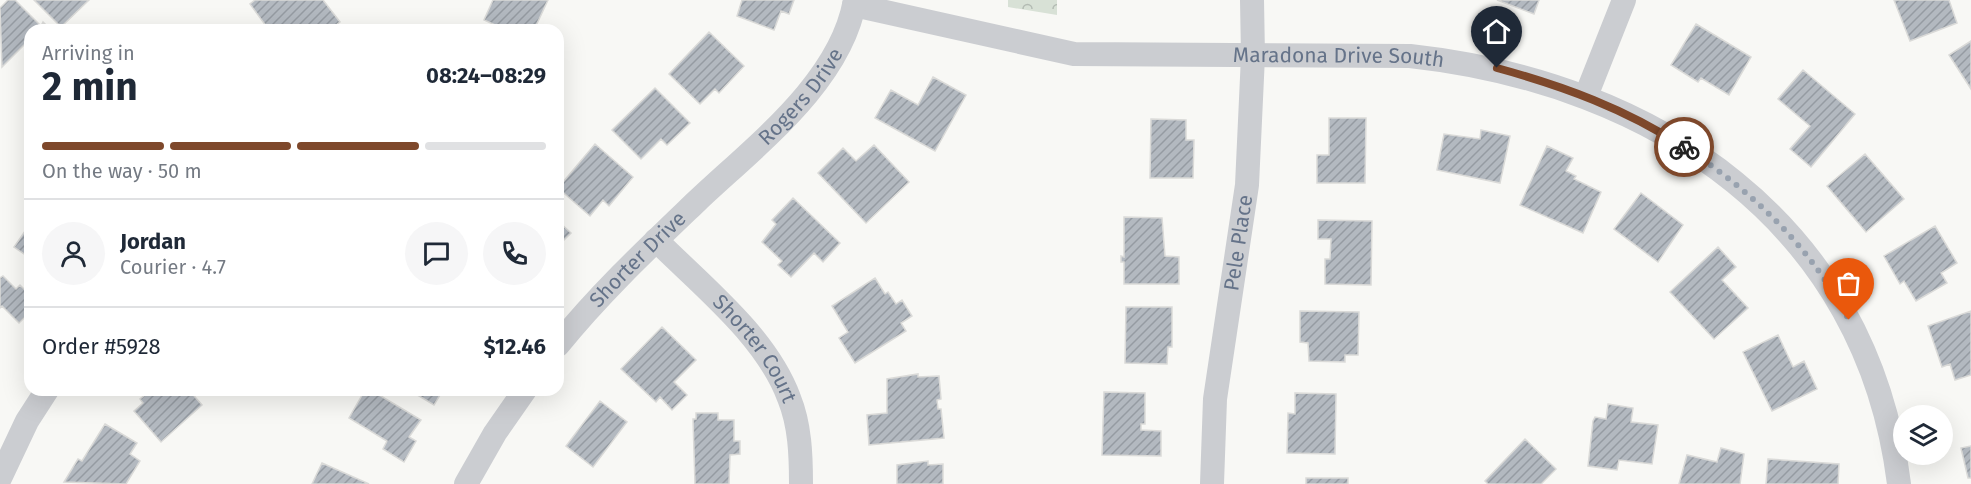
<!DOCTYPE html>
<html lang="en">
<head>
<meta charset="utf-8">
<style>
  :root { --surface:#fff; --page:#f6f6f7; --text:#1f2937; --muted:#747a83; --line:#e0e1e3; --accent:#7e482b }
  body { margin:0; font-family:"Fira Sans",sans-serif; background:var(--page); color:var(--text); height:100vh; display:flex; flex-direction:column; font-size:22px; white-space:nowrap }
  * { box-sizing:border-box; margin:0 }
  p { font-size:20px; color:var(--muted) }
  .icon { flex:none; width:33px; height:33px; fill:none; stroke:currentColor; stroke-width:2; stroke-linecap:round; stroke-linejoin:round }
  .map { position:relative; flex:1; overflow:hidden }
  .side { position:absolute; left:24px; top:24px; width:540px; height:372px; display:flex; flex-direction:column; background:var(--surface); border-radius:18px; box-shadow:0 6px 24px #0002 }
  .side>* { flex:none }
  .tools { position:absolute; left:1893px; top:405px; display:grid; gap:12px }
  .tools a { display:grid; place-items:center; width:60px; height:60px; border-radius:50%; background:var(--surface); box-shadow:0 6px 24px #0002; font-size:30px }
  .pin { position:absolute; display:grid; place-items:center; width:51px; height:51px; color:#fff; margin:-62px -26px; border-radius:50% 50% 50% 0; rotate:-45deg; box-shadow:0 0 6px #0007 }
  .pin .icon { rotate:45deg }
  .courier { position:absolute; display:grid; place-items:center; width:60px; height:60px; margin:-30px; border:4px solid #7e482b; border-radius:50%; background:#fff; color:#222; box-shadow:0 2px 8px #0007 }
  .head em { font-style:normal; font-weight:700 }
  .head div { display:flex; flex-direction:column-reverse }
  .head { display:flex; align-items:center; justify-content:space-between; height:102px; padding:0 18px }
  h1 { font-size:39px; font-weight:700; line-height:45px }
  .bar { display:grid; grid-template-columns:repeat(4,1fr); gap:9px 6px; align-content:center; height:72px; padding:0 18px }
  .bar i { height:8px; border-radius:4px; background:var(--line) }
  .bar .selected { background:var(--accent) }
  .bar p { grid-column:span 4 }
  .line { display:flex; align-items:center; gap:15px; padding:0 18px; border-top:2px solid var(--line) }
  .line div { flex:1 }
  .round { display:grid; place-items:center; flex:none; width:63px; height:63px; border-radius:32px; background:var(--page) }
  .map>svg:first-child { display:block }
  .forest { fill:url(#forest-crowns) }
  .building { fill:url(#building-hatch); stroke:#dadad8; stroke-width:1.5 }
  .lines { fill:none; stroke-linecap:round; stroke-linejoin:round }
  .street { stroke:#cbcdd1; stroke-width:24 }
  .done { stroke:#98a2af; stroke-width:6; stroke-dasharray:0 10.8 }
  .route { stroke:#7e482b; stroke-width:8 }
  .labels { text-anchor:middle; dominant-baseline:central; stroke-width:6; stroke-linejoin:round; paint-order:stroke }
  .street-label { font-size:21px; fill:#657389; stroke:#fff }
</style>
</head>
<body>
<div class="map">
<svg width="1971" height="484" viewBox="0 0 1971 484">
  <defs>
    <pattern id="forest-crowns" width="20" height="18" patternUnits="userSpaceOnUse" patternTransform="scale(1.5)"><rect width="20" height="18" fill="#d8e1d6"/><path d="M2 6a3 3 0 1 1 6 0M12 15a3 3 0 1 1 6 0" fill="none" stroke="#b3bbb3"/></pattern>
    <pattern id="building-hatch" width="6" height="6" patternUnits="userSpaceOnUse" patternTransform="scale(1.5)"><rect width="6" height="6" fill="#b3b9c0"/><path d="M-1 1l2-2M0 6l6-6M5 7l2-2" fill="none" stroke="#959ba2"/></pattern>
  </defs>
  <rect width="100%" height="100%" fill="#f8f8f5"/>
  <path class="forest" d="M1008,0H1057V15L1008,7Z"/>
  <path class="building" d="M8,0H15L41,26L43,22L51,30H30V39L2,67L0,8Z
    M34,0H89L61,27Z
    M255,0H323L340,22L330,30H269L250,4Z
    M493,0H548L534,30H506L484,20Z
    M742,0H794L789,14L781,11L774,30L737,16Z
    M1497,0H1539L1534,14Z
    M1894,0H1949L1957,23L1910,41Z
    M1696,24L1751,57L1729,95L1701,78L1698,82L1671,65Z
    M709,32L744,66L719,93L715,89L700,104L669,74Z
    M1971,41V89L1949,55Z
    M1803,70L1855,114L1811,167L1790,149L1810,126L1778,99Z
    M933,77L966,95L935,151L875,118L891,90L918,105Z
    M655,88L690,123L667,145L661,139L641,159L612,130Z
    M1329,118H1366L1365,183H1317V155H1329Z
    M1151,119L1186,120V140H1194L1193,178H1150Z
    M1481,130L1510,136L1500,183L1437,170L1444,134L1480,139Z
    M595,144L633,177L609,206L603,200L590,216L558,188Z
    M874,145L909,182L866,223L818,173L843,148L856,161Z
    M1547,146L1573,158L1566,171L1576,176L1574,179L1601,192L1583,233L1520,205Z
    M1865,154L1904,199L1866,232L1827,186Z
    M1641,193L1683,225L1658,262L1614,229Z
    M793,198L840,243L823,262L814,253L791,277L778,265L782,261L762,242L776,224L772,220Z
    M1124,217L1162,218L1165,256L1179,257V284H1124V262H1121V256L1124,257Z
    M1318,220L1372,221L1371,285L1325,284V259H1330L1331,239H1318Z
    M558,221L571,233L558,246Z
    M30,224V258L14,247Z
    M1935,226L1957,263L1941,273L1947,283L1916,301L1904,281L1900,284L1884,256Z
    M1718,247L1736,267L1722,280L1748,308L1714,339L1670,292Z
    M3,276L16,289L20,285L30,295V312L19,323L2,306L0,308V278Z
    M875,278L885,294L888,292L896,304L902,300L912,316L901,323L906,331L855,363L839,338L848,332L832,306Z
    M1126,307H1172V347H1168L1167,364L1125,363Z
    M1300,311L1359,312L1358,355H1345V362L1309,361L1308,343L1300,342Z
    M1971,311V375L1955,380L1950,364L1942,367L1928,326Z
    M662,327L696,360L674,382L687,395L672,410L660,397L656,402L621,369Z
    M1778,335L1793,367L1804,361L1817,389L1772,411L1743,352Z
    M918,374V377L939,376L941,399L937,400L938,409H941L944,438L869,445L867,415L887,413V379Z
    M151,390H189L202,405L161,442L134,411L143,403L140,399Z
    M365,390H371L421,420L409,437L416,441L404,462L383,449L387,441L349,418Z
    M409,390H443L434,405Z
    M1104,392L1145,393V424H1141V430L1161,431V456L1102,455Z
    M1295,393L1336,394L1335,454L1287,453L1288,413L1295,414Z
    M600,401L627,422L593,467L566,446Z
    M1608,404L1633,408L1631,422L1658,425L1652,464L1619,460L1617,470L1588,466L1593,421L1595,417L1606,419Z
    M696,413H718V420H734V441H740V454L730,455L729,484H695L693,419H696Z
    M105,424L137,443L130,454L140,461L126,484L64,482L78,459L82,461Z
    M1525,439L1556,469L1541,484H1488L1485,481Z
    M1971,446V478H1968L1961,448Z
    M1721,448L1744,454L1740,484H1679L1687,455L1717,462Z
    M1768,459L1839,464L1838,484H1766Z
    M928,461V465L943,464V484H897V465Z
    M322,463L369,484H312Z
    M1306,478H1348V484H1306Z"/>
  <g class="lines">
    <g class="street">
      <path id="s1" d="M854,5L1074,54L1410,56C1656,83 1867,223 1899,484"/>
      <path d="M1586,96L1624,0"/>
      <path id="s2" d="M656,240C702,286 766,336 789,398C800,425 801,455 801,484"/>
      <path id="s3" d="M558,345C600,293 649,247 697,201C755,146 841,82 855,0"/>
      <path d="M0,478L27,421L47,390"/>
      <path d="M466,484L495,433L525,390"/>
      <path id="s4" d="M1212,484L1215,399L1247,185L1253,56L1252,0"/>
    </g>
  </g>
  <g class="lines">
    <path class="done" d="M1684,147C1752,191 1811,247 1849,320"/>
    <path class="route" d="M1497,68C1563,86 1626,109 1684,147"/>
  </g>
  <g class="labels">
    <g class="street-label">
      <text stroke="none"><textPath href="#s1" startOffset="490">Maradona Drive South</textPath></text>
      <text stroke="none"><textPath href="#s3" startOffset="348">Rogers Drive</textPath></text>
      <text stroke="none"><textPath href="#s4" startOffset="243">Pele Place</textPath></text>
      <text stroke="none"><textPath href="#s3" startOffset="117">Shorter Drive</textPath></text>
      <text stroke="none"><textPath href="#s2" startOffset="148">Shorter Court</textPath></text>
    </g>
  </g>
</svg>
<div class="tools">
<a><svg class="icon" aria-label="layers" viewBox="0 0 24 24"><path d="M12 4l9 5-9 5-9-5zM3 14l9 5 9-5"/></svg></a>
</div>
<div class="pin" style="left:1849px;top:320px;background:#ea580c"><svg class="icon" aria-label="bag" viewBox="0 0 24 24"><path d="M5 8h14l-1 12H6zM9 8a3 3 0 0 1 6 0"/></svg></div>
<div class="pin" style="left:1497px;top:68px;background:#1f2937"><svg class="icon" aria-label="home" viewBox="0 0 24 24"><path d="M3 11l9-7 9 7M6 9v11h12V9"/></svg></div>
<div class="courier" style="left:1684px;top:147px"><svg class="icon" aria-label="bike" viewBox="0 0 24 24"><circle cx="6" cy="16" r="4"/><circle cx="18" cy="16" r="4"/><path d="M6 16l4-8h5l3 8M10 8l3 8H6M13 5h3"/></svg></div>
<section class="side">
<div class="head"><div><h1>2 min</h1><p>Arriving in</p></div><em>08:24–08:29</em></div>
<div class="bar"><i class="selected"></i><i class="selected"></i><i class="selected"></i><i></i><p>On the way · 50 m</p></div>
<div class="line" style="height:108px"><a class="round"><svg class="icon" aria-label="person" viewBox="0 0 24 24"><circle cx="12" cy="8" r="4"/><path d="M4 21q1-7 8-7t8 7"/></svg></a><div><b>Jordan</b><p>Courier · 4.7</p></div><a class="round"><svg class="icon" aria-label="chat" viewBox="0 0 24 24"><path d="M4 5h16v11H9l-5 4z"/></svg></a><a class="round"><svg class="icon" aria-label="phone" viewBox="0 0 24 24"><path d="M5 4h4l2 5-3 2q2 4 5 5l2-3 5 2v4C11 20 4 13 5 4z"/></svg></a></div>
<div class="line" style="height:78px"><div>Order #5928</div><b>$12.46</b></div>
</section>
</div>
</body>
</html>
